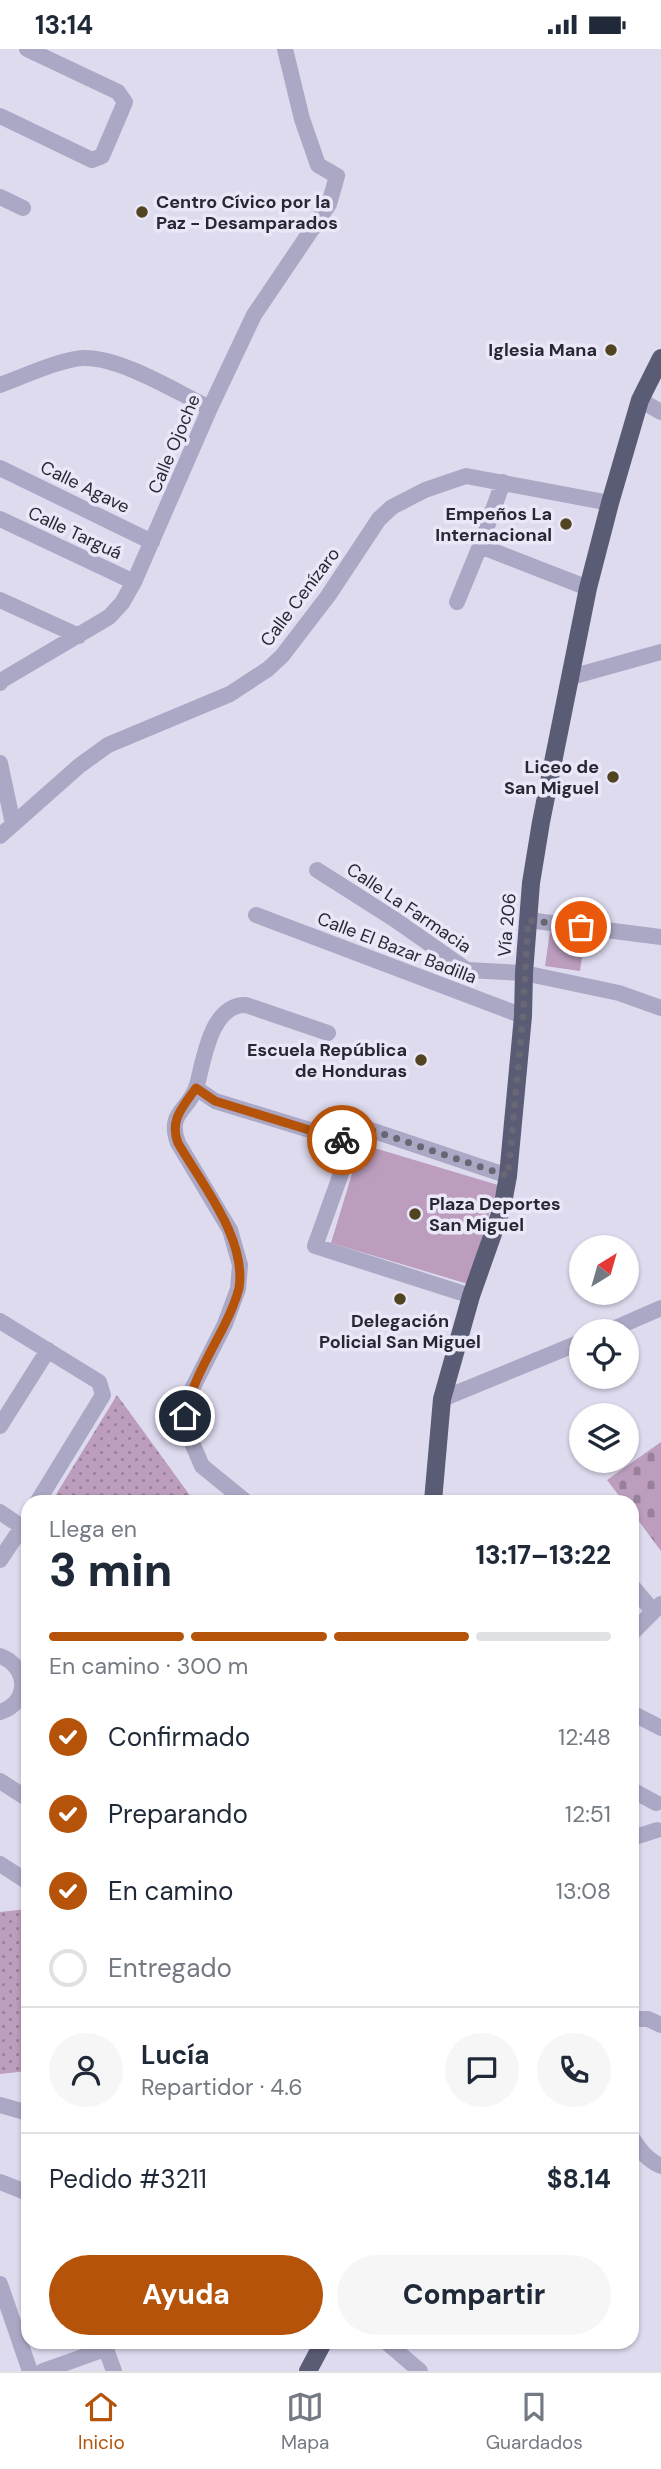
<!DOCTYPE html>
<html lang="es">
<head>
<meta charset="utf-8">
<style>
  :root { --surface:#fff; --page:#f6f6f7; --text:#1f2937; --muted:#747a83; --line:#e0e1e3; --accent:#b45309 }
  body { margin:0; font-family:"DM Sans",sans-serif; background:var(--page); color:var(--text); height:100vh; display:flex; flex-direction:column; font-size:26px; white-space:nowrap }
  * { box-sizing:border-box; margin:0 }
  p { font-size:23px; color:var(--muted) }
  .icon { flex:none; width:38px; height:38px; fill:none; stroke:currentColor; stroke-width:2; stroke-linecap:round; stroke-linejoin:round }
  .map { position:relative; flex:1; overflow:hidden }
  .sheet { position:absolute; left:21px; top:1446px; width:618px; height:854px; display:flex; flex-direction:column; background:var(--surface); border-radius:21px; box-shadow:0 2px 5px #0004 }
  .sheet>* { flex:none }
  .needle { width:46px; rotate:37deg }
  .buttons { position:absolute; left:569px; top:1186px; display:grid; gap:14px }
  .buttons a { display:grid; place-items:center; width:70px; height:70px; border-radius:50%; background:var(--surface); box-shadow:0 2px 5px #0004; font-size:35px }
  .pin { position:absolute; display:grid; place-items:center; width:60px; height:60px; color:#fff; margin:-30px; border:4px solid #fff; border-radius:50%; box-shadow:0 2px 7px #0007 }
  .courier { position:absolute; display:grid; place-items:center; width:70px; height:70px; margin:-35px; border:5px solid #b45309; border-radius:50%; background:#fff; color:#222; box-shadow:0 2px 9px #0007 }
  .head em { font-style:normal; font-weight:800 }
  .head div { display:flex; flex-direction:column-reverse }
  .head { display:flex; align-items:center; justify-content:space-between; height:119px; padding:0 28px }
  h1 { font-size:46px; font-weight:800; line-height:52px }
  .bar { display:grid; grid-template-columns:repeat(4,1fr); gap:10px 7px; align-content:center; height:84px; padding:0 28px }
  .bar i { height:9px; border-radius:5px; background:var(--line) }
  .bar .selected { background:var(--accent) }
  .bar p { grid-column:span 4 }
  .line { display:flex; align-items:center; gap:18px; padding:0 28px; border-top:2px solid var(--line) }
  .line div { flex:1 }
  .round { display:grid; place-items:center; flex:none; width:74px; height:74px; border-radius:37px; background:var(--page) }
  ol { padding:0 28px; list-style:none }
  li { display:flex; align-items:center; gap:21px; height:77px }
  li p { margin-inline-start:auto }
  li .icon { padding:7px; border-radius:50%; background:var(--accent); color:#fff; stroke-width:4 }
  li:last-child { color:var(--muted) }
  li i { width:38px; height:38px; border:4px solid var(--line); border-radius:50% }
  .primary-button { display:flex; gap:14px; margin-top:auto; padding:14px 28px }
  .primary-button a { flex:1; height:80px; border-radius:42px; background:var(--accent); color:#fff; font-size:28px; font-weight:800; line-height:80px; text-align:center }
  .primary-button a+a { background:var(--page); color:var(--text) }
  .status { display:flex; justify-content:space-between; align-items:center; height:49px; padding:0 35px; background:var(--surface); direction:ltr }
  .status svg { height:19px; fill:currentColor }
  .tab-bar { display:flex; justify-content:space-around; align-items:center; height:98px; border-top:2px solid var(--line); background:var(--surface); font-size:19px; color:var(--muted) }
  .tab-bar a { display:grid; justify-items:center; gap:4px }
  .tab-bar .selected { color:var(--accent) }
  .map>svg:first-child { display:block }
  .cemetery { fill:url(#cemetery-stones) }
  .park { fill:url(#park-dots) }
  .garden { fill:#bc9dbd }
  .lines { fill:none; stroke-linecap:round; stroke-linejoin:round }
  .minor { stroke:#aba8c6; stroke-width:16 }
  .major { stroke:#5a5b75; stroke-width:18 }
  .done { stroke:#686775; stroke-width:7; stroke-dasharray:0 12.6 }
  .route { stroke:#b45309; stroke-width:9 }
  .poi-dot { fill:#524321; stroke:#eae7f8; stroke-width:2.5 }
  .labels { text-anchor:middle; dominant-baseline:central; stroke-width:7; stroke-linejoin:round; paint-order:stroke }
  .poi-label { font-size:18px; font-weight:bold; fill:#282834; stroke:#eae7f8; text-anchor:end }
  .street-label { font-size:18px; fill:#282834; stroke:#eae7f8 }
</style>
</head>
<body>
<div class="status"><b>13:14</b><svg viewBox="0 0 49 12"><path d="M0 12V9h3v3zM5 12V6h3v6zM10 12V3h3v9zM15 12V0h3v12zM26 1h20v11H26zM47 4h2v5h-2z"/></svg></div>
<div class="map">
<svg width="661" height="2322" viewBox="0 0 661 2322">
  <defs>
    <pattern id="cemetery-stones" width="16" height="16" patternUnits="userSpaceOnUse" patternTransform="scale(1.75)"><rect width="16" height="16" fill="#bc9dbd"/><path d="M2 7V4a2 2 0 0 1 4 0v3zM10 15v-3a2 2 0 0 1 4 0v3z" fill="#99809a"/></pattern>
    <pattern id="park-dots" width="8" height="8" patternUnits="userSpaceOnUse" patternTransform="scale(1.75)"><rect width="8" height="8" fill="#bc9dbd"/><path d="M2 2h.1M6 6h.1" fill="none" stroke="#99809a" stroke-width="1.8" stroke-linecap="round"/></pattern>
  </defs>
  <rect width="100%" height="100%" fill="#dedbef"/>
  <path class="cemetery" d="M661,1393V1502L632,1463V1452H623L607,1431Z"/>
  <path class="park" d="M117,1346L194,1452H52Z
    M28,1860V2022L0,2025V1863Z"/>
  <path class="garden" d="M550,882L585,887L580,922L545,917Z
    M361,1095L498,1136L468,1235L331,1194Z"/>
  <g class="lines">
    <path class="minor" d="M0,67L92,111L102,107L125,53L118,43L27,0
      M0,148L23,159
      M0,336C22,328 61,310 83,309C121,308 176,343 210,359
      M640,351L661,363
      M0,419L152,493
      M503,433L480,497L588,539
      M0,470L134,533
      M0,551L79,587
      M457,553L480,497
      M571,628L661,603
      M0,634L2,631L109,568L122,554L134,533L210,359L254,266L329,155L337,127L318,116L302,70L285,0
      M0,714L13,775
      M0,787L79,717L108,696L230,645L268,620L282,607L328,547L379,470L392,458L425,441L466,427L610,454
      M317,821L394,870L467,921L524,924L619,944L661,959
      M256,866L523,967
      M528,871L661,888
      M196,1039L215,1052L352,1094L356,1086L368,1080L508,1127
      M352,1094L315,1197L471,1247
      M0,1272L99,1333L103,1346L38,1452
      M606,1283L661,1259
      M442,1350L581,1293
      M0,1377L48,1301
      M245,1452L202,1417L186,1380L185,1367L191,1342L225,1275L238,1240L240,1216L230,1181L178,1094C166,1063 190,1061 197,1036C204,1010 211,955 246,956L328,984
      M0,1463L22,1478L0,1511
      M632,1537L653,1562
      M632,1584L661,1555
      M0,1607C29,1617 30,1654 0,1663
      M632,1664L661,1679
      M0,1732L28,1750
      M632,1741L656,1754
      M632,1789L657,1781
      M0,1815L28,1833
      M632,1970H648L661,1976
      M0,2056L28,2064
      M632,2089C640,2101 647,2111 661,2117
      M0,2133L28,2144
      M0,2235L30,2322
      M103,2292L114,2322
      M385,2292L420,2322
      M43,2322L105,2300"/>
    <path class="major" d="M433,1452L442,1350L471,1247L502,1159L508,1127L523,967L524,924L531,834L541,773L588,539L610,454L640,351L661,309
      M308,2322L324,2292"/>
  </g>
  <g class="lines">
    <path class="done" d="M342,1091L352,1094L356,1086L368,1080L508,1127L523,967L528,871L581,878"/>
    <path class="route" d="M185,1367C191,1336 208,1308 223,1279C229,1267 236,1252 239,1239C247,1190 201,1134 178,1094C169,1071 183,1058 196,1039L215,1052L342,1091"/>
  </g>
  <g class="poi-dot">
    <circle cx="142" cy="163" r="7"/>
    <circle cx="611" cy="301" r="7"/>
    <circle cx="566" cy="475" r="7"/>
    <circle cx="613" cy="728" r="7"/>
    <circle cx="421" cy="1011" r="7"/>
    <circle cx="415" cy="1165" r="7"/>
    <circle cx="400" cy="1250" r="7"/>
  </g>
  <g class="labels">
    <g class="poi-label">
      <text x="156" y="153" text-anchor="start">Centro Cívico por la<tspan x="156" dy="21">Paz - Desamparados</tspan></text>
      <text x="597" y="301">Iglesia Mana</text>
      <text x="552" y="465">Empeños La<tspan x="552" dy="21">Internacional</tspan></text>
      <text x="599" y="718">Liceo de<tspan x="599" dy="21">San Miguel</tspan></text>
      <text x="407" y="1001">Escuela República<tspan x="407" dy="21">de Honduras</tspan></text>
      <text x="429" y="1155" text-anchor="start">Plaza Deportes<tspan x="429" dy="21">San Miguel</tspan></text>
      <text x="400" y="1272" text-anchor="middle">Delegación<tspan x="400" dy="21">Policial San Miguel</tspan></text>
    </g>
    <g class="street-label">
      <text transform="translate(174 395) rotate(-67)">Calle Ojoche</text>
      <text transform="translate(85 438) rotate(26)">Calle Agave</text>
      <text transform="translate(75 484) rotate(25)">Calle Targuá</text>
      <text transform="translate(300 548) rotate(-53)">Calle Cenízaro</text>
      <text transform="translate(409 859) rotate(34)">Calle La Farmacia</text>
      <text transform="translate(507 876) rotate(-85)">Vía 206</text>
      <text transform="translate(397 899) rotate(21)">Calle El Bazar Badilla</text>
    </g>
  </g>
</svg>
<div class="buttons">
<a><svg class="needle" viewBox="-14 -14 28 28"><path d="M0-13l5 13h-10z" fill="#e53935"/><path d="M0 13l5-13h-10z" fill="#747a83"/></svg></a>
<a><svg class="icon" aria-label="locate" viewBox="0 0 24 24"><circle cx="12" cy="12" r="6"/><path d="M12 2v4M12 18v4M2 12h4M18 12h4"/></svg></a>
<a><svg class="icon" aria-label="layers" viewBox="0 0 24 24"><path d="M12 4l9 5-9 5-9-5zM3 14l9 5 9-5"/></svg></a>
</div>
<div class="pin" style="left:581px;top:878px;background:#ea580c"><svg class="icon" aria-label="bag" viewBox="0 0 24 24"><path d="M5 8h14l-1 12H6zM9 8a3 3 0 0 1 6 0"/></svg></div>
<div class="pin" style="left:185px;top:1367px;background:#1f2937"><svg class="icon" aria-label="home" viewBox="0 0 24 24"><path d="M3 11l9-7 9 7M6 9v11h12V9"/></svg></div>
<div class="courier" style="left:342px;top:1091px"><svg class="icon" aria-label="bike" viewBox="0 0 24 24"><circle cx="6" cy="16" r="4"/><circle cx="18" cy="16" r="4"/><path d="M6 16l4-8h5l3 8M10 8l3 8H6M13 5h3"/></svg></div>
<section class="sheet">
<div class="head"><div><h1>3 min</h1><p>Llega en</p></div><em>13:17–13:22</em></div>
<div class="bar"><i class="selected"></i><i class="selected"></i><i class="selected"></i><i></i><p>En camino · 300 m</p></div>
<ol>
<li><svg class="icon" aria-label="check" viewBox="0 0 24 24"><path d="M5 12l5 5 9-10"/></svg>Confirmado<p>12:48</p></li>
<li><svg class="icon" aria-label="check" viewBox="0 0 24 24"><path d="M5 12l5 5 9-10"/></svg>Preparando<p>12:51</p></li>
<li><svg class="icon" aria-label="check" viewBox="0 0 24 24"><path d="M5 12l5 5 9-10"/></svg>En camino<p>13:08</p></li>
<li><i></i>Entregado</li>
</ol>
<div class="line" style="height:126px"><a class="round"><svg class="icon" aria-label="person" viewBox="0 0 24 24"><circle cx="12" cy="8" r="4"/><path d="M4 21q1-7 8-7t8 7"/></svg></a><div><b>Lucía</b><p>Repartidor · 4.6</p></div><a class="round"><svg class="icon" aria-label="chat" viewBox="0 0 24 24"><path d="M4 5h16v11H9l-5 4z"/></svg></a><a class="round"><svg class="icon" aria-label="phone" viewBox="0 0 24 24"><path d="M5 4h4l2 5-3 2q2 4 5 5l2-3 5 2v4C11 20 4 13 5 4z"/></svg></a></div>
<div class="line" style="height:91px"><div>Pedido #3211</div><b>$8.14</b></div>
<div class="primary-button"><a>Ayuda</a><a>Compartir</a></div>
</section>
</div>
<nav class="tab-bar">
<a class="selected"><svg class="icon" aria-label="home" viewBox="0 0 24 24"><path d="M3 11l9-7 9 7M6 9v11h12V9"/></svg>Inicio</a>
<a><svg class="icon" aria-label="map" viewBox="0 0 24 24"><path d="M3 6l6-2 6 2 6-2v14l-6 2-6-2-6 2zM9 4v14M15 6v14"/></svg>Mapa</a>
<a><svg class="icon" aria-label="saved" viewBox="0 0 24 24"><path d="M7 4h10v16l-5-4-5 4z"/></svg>Guardados</a>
</nav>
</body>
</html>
